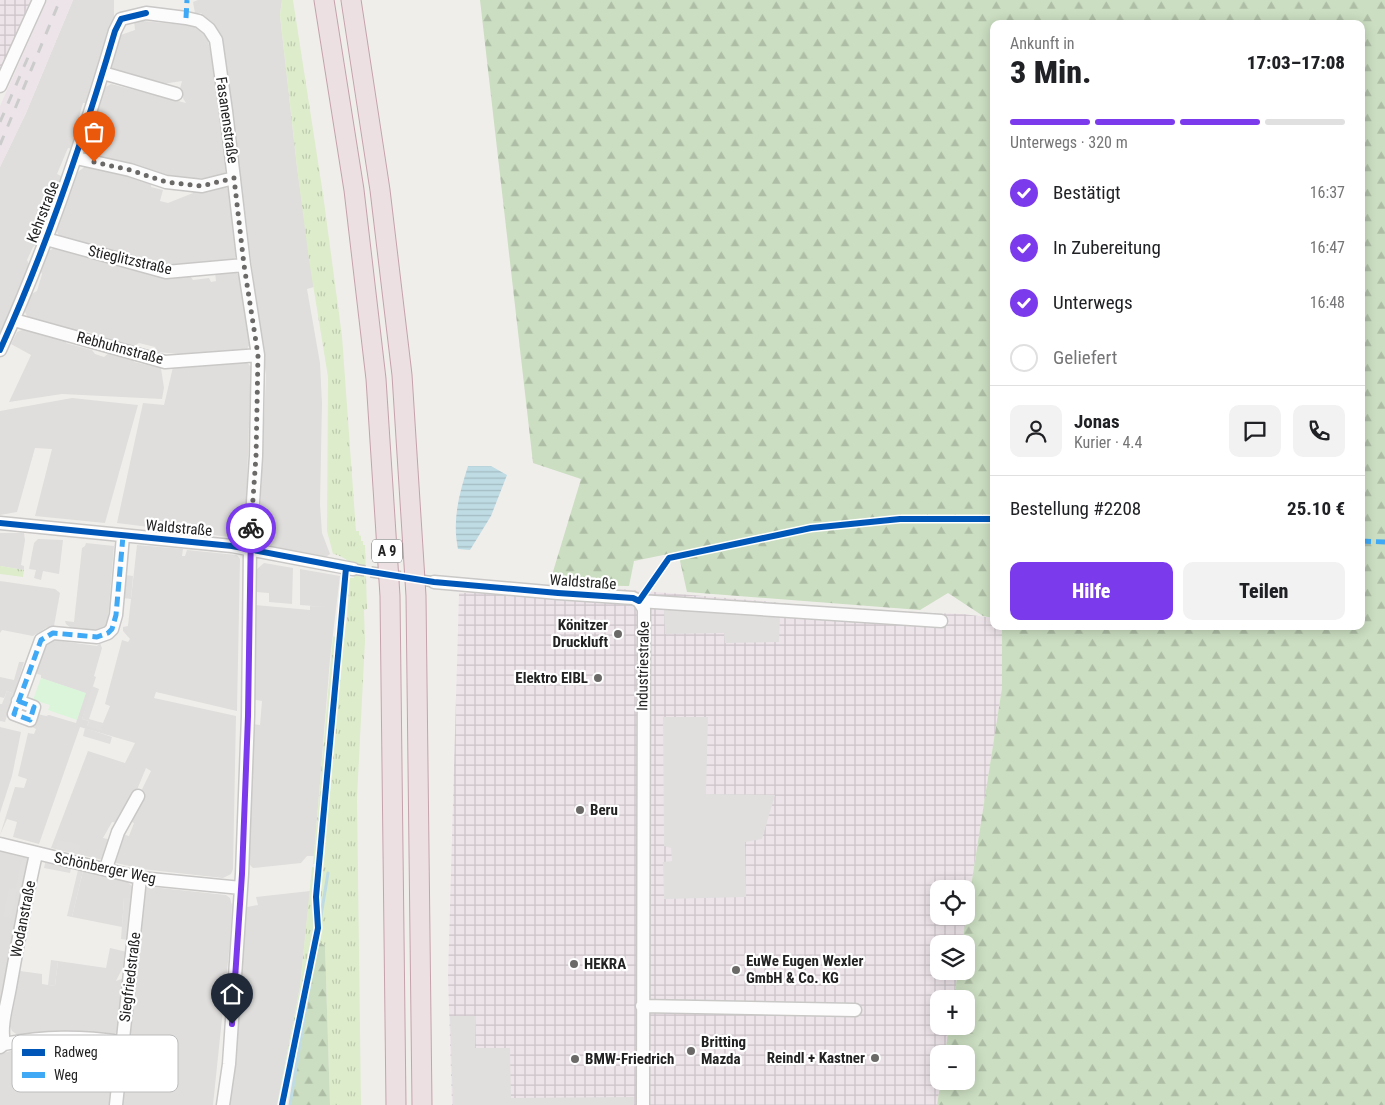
<!DOCTYPE html>
<html lang="de">
<head>
<meta charset="utf-8">
<style>
  :root { --surface:#fff; --page:#f2f2f2; --text:#202124; --muted:#757577; --line:#e0e0e0; --accent:#7c3aed }
  body { margin:0; font-family:"Roboto Condensed",sans-serif; background:var(--page); color:var(--text); height:100vh; display:flex; flex-direction:column; font-size:19px; white-space:nowrap }
  * { box-sizing:border-box; margin:0 }
  p { font-size:16px; color:var(--muted) }
  .icon { flex:none; width:28px; height:28px; fill:none; stroke:currentColor; stroke-width:2; stroke-linecap:round; stroke-linejoin:round }
  .map { position:relative; flex:1; overflow:hidden }
  .panel { position:absolute; left:990px; top:20px; width:375px; height:610px; display:flex; flex-direction:column; background:var(--surface); border-radius:10px; box-shadow:0 2px 12px #0003 }
  .panel>* { flex:none }
  .buttons { position:absolute; left:930px; top:880px; display:grid; gap:10px }
  .buttons a { display:grid; place-items:center; width:45px; height:45px; border-radius:10px; background:var(--surface); box-shadow:0 2px 12px #0003; font-size:25px }
  .pin { position:absolute; display:grid; place-items:center; width:42px; height:42px; color:#fff; margin:-51px -21px; border-radius:50% 50% 50% 0; rotate:-45deg; box-shadow:0 0 5px #0007 }
  .pin .icon { rotate:45deg }
  .courier { position:absolute; display:grid; place-items:center; width:50px; height:50px; margin:-25px; border:4px solid #7c3aed; border-radius:50%; background:#fff; color:#222; box-shadow:0 1px 6px #0007 }
  .overview em { font-style:normal; font-weight:800 }
  .overview div { display:flex; flex-direction:column-reverse }
  .overview { display:flex; align-items:center; justify-content:space-between; height:85px; padding:0 20px }
  h1 { font-size:32px; font-weight:800; line-height:38px }
  .bar { display:grid; grid-template-columns:repeat(4,1fr); gap:8px 5px; align-content:center; height:60px; padding:0 20px }
  .bar i { height:6px; border-radius:4px; background:var(--line) }
  .bar .on { background:var(--accent) }
  .bar p { grid-column:span 4 }
  .line { display:flex; align-items:center; gap:12px; padding:0 20px; border-top:1px solid var(--line) }
  .line div { flex:1 }
  .round { display:grid; place-items:center; flex:none; width:52px; height:52px; border-radius:10px; background:var(--page) }
  ol { padding:0 20px; list-style:none }
  li { display:flex; align-items:center; gap:15px; height:55px }
  li p { margin-inline-start:auto }
  li .icon { padding:5px; border-radius:50%; background:var(--accent); color:#fff; stroke-width:4 }
  li:last-child { color:var(--muted) }
  li i { width:28px; height:28px; border:2px solid var(--line); border-radius:50% }
  .button { display:flex; gap:10px; margin-top:auto; padding:10px 20px }
  .button a { flex:1; height:58px; border-radius:10px; background:var(--accent); color:#fff; font-size:20px; font-weight:800; line-height:58px; text-align:center }
  .button a+a { background:var(--page); color:var(--text) }
  .map>svg:first-child { display:block }
  .residential { fill:#dfdedc }
  .industrial { fill:url(#industrial-grid); fill-rule:evenodd }
  .railway { fill:#ede4e9 }
  .grass { fill:url(#grass-tufts) }
  .forest { fill:url(#forest-firs) }
  .park { fill:#daf5da }
  .parking { fill:#e0dfde }
  .water { fill:url(#water-rules) }
  .lines { fill:none; stroke-linecap:round; stroke-linejoin:round }
  .stream { stroke:#bfdbe3; stroke-width:3 }
  .minor-tunnel { stroke:#c7c5c3; stroke-width:12; stroke-dasharray:12 6; stroke-linecap:butt }
  .minor-casing { stroke:#c9c8c7; stroke-width:15 }
  .highway-casing { stroke:#c5a2ac; stroke-width:21 }
  .minor { stroke:#fdfcfc; stroke-width:12 }
  .highway { stroke:#ece0e2; stroke-width:19 }
  .rail { stroke:#ccc; stroke-width:3; stroke-dasharray:10 10; stroke-linecap:butt }
  .quiet { stroke:#3fa9f5; stroke-width:5; stroke-dasharray:10 5; stroke-linecap:butt }
  .cycleway-casing { stroke:#fff; stroke-width:9 }
  .cycleway { stroke:#0057b8; stroke-width:6 }
  .done { stroke:#6a6968; stroke-width:5; stroke-dasharray:0 9 }
  .route { stroke:#7c3aed; stroke-width:6 }
  .poi-dot { fill:#6a6968; stroke:#fff; stroke-width:2 }
  .labels { text-anchor:middle; dominant-baseline:central; stroke-width:4.5; stroke-linejoin:round; paint-order:stroke }
  .shield { fill:#fff; stroke:#646464; stroke-width:1 }
  .shield-label { font-size:14px; font-weight:bold; fill:#222 }
  .street-label { font-size:15px; fill:#222; stroke:#fff }
  .poi-label { font-size:15px; font-weight:bold; fill:#222; stroke:#fff; text-anchor:start }
  .key { fill:#fff; stroke:#bdbdbd; stroke-width:1 }
  .key-label { font-size:14px; fill:#222 }
</style>
</head>
<body>
<div class="map">
<svg width="1385" height="1105" viewBox="0 0 1385 1105">
  <defs>
    <pattern id="industrial-grid" width="8" height="8" patternUnits="userSpaceOnUse" patternTransform="scale(1.25)"><rect width="8" height="8" fill="#ede4e9"/><path d="M0 4h8M4 0v8" fill="none" stroke="#cbc3c8"/></pattern>
    <pattern id="grass-tufts" width="24" height="20" patternUnits="userSpaceOnUse" patternTransform="scale(1.25)"><rect width="24" height="20" fill="#ddeccb"/><path d="M3 7l-1-3M5 7V3M7 7l1-3M15 17l-1-3M17 17v-4M19 17l1-3" fill="none" stroke="#bdcaae"/></pattern>
    <pattern id="forest-firs" width="22" height="20" patternUnits="userSpaceOnUse" patternTransform="scale(1.25)"><rect width="22" height="20" fill="#cbdec1"/><path d="M5 1l3.5 6h-7zM16 11l3.5 6h-7z" fill="#aebea6"/></pattern>
    <pattern id="water-rules" width="6" height="5" patternUnits="userSpaceOnUse" patternTransform="scale(1.25)"><rect width="6" height="5" fill="#bfdbe3"/><path d="M0 2.5h6" fill="none" stroke="#a4bcc2"/></pattern>
  </defs>
  <rect width="100%" height="100%" fill="#f0eeeb"/>
  <path class="residential" d="M73,0H114V20L86,103H83L78,120L81,125L73,149L68,148L57,174L63,177L55,196H52L42,222L46,223L38,244L33,247L27,260L30,266L0,337V167L26,113Z
    M198,0H282L280,15L297,167L314,287L307,289L320,363L322,403L320,504L322,533L330,554L326,557L261,545L259,539L266,375L263,353L223,41L216,28L201,13H195L193,2Z
    M134,20L193,26L201,31L207,37L212,58L227,168L225,173L222,175L205,178L179,179L87,154L86,149L104,88L111,84L186,103L179,92L182,81L156,85L114,73L111,67L118,36L135,30Z
    M87,165L152,182L151,187L163,190L160,201L168,203L193,193V189L224,185L230,191L238,254L233,260L179,268L62,238L59,236L56,229L78,172Z
    M57,247L173,276H190L193,280L209,278L211,282L216,281L215,272L234,271L240,276L251,342L247,349L180,354L157,352L155,347L139,343L134,346L99,337L97,335L81,329L78,332L28,318L24,310L31,294L37,291L42,274L40,270L48,251Z
    M24,329L66,340V343L92,350L95,354L104,357L110,352L135,358L134,362L161,368L164,388L162,399L62,394L9,402L31,355L11,344L17,332Z
    M244,359L251,367L245,539L117,523L143,403L164,405L173,367Z
    M72,398L138,405L105,523L35,516L52,449L35,448L17,512L0,515V411Z
    M0,533H24L25,540L21,565L24,566V570L0,566Z
    M38,539L63,540L59,574L43,571L41,580L34,578L36,570L29,569L34,543Z
    M86,543L114,546L108,619L106,626L103,629L99,630L71,628L66,624L65,621L74,622L82,548L85,546Z
    M137,545L183,549L182,556H185L187,550L237,555L240,559L237,711L156,692L154,698L236,716L233,869L231,874L223,878L142,869L112,862L122,834L129,836L134,823L127,820L151,771L146,768L134,797L119,823L112,822L103,838L112,840L103,860L51,848L88,751L125,763L135,743L80,727L39,844L13,837L17,822L7,819L0,835L15,787L24,788L27,779L18,776L28,733L34,734L36,729L32,727L37,714L46,716L49,715L76,723L85,693L41,678V675L34,673L44,645L48,642L53,640L97,646L100,643L102,648L94,676L96,677L82,719L89,721L87,726L103,723L110,706L105,704L122,640L128,642L130,639L123,631V627L128,626Z
    M264,563L293,568L292,604L269,602V593L256,592L257,569Z
    M300,569L340,576L330,659L314,856H307L301,863L253,868L249,864L252,724L260,725L262,701L252,699L255,605L310,610V606L326,607L300,605Z
    M0,581L55,589L60,593L54,626L46,628L33,636L2,630L0,633Z
    M19,662H24L14,694L7,691L4,698L0,697V677L14,680Z
    M0,727L21,732L12,776L0,813Z
    M0,848L31,855L0,1017Z
    M83,871L125,880L131,885L133,889L131,898H124L122,927L72,917Z
    M142,886L226,895L230,898L232,905L230,942L213,1105H121Z
    M310,891L300,987L277,1105H229L235,1051L247,907L258,905L256,897Z
    M110,948L127,952L126,961L116,981L124,978L120,1028L117,1032L113,1035L55,1032L19,1036L12,1031L10,1026L20,971L42,974V984L55,986L58,961L106,968Z
    M32,1045H76L108,1047L113,1051L116,1055L111,1105H0V1054Z"/>
  <path class="industrial" d="M0,0H35L0,82Z
    M620,589L762,601L860,611L963,614L994,618V626H1002V688L962,944H939V971H958L954,999H939V1026H949L945,1054H939V1081H941L937,1105H452L448,976L459,593ZM939,889H966V916H939Z"/>
  <path class="railway" d="M47,0H73L26,113L0,167V106Z"/>
  <path class="grass" d="M282,0H293L323,194L342,336L356,531H359V535L361,536V541H363V545H365L367,609L364,610L365,641L357,798L361,1105H330L325,946L318,941L322,918L320,897L332,745L336,722L334,721L336,697L338,696L341,646H343L347,618L350,578H354L353,563C345,560 341,555 333,554L327,531L328,377L309,260L297,167L280,15Z
    M0,566L24,570L23,577L0,574Z
    M333,636L337,638L318,864H313Z
    M312,867L317,868L314,900L317,918L280,1105H277L300,987Z"/>
  <path class="forest" d="M480,0H1385V1105H937L941,1081H966V1054H945L949,1026H966V999H954L958,971H966V944H962L1002,688V626H1361V24H994V618L983,616L948,593L920,610L687,592L678,552L634,561L629,586L549,585L581,479L533,463Z
    M318,941L325,946L330,1105H291Z"/>
  <path class="park" d="M41,678L86,693L77,720L48,710L50,705L33,700Z"/>
  <path class="parking" d="M125,575L133,576L131,599L123,598Z
    M664,609L780,617L779,642L725,643L724,633L665,634Z
    M92,686L99,689L89,719L103,723L101,731L87,726L89,721L82,719Z
    M7,691L14,694L5,722L0,721V704H2Z
    M663,717H708L706,794L775,795L762,839L745,842L746,897L664,899L663,862L672,861L671,848L664,846Z
    M85,728L112,737L110,744L83,736Z
    M58,840L80,845L78,854L56,849Z
    M22,859L29,860L23,891L17,890L11,918L3,916L9,888L16,889Z
    M46,859L72,865L70,873L44,868Z
    M78,870L83,871L72,917L67,916Z
    M124,898H131L128,940L121,939Z
    M51,960L58,961L55,986L48,985Z
    M450,1016H476L475,1048H510L511,1098L634,1097V1105H453Z"/>
  <path class="water" d="M468,466H491L507,475L491,516L470,550L458,549C452,520 459,494 468,466Z"/>
  <g class="lines">
    <path class="stream" d="M290,1105L328,873"/>
    <path class="minor-tunnel" d="M353,569L434,582"/>
    <g class="minor-casing">
      <path id="minor" d="M103,73L176,94
        M0,86L39,0
        M76,158L130,170L166,182L202,186L234,178
        M46,239L166,272L244,265
        M14,320L165,362L258,355
        M0,350C47,247 83,140 115,31L121,19L146,13L186,18L199,21L209,29L216,40L226,111L244,265L258,355L256,456L250,548L248,716L242,874L229,1064L223,1105
        M0,523L232,546L353,569
        M434,582L558,593L633,598L639,601L941,621
        M639,601L644,609V617L643,1105
        M18,701L34,707L30,720L14,714L41,640L53,633L97,637L108,633L112,629L116,615L123,536
        M0,844L140,878L241,888
        M106,868L118,832L138,796
        M642,1006L855,1010
        M4,1044C0,1026 7,1005 10,987C18,942 26,898 36,854
        M0,1047L4,1044C45,1036 80,1036 122,1042
        M116,1105L140,878"/>
    </g>
    <g class="highway-casing">
      <path id="highway" d="M324,0L354,190L376,379L390,596L396,1105
        M351,0L380,190L402,375L416,596L422,1105"/>
    </g>
    <use href="#minor" class="minor"/>
    <use href="#highway" class="highway"/>
    <path class="rail" d="M0,122L29,55
      M0,145L60,0"/>
    <path class="quiet" d="M186,18L187,0
      M1361,541L1385,542
      M18,701L34,707L30,720L14,714L41,640L53,633L97,637L108,633L112,629L116,615L123,536"/>
    <g class="cycleway-casing">
      <path id="cycleway" d="M0,350C47,247 83,140 115,31L121,19L146,13
        M0,523L232,546L353,569L434,582L558,593L633,598L639,601L669,558L811,528L900,519H994
        M282,1105L318,928L316,897L346,568"/>
    </g>
    <use href="#cycleway" class="cycleway"/>
  </g>
  <g class="lines">
    <path class="done" d="M94,162L130,170L166,182L202,186L234,178L244,265L258,355L256,456L251,528"/>
    <path class="route" d="M232,1024L242,874L248,716L251,528"/>
  </g>
  <g class="poi-dot">
    <circle cx="618" cy="634" r="5"/>
    <circle cx="598" cy="678" r="5"/>
    <circle cx="580" cy="810" r="5"/>
    <circle cx="574" cy="964" r="5"/>
    <circle cx="736" cy="970" r="5"/>
    <circle cx="691" cy="1051" r="5"/>
    <circle cx="875" cy="1058" r="5"/>
    <circle cx="575" cy="1059" r="5"/>
  </g>
  <g class="labels">
    <rect class="shield" x="372" y="539.5" width="30" height="23" rx="4"/>
    <g class="shield-label">
      <text x="387" y="551">A 9</text>
    </g>
    <g class="street-label">
      <text transform="translate(227 120) rotate(82)">Fasanenstraße</text>
      <text transform="translate(43 212) rotate(-69)">Kehrstraße</text>
      <text transform="translate(130 260) rotate(13)">Stieglitzstraße</text>
      <text transform="translate(120 348) rotate(15)">Rebhuhnstraße</text>
      <text transform="translate(179 528) rotate(5)">Waldstraße</text>
      <text transform="translate(583 582) rotate(4)">Waldstraße</text>
      <text transform="translate(643 666) rotate(-89)">Industriestraße</text>
      <text transform="translate(105 868) rotate(12)">Schönberger Weg</text>
      <text transform="translate(23 919) rotate(-79)">Wodanstraße</text>
      <text transform="translate(130 977) rotate(-83)">Siegfriedstraße</text>
    </g>
    <g class="poi-label">
      <text x="608" y="625" text-anchor="end">Könitzer<tspan x="608" dy="17">Druckluft</tspan></text>
      <text x="588" y="678" text-anchor="end">Elektro EIBL</text>
      <text x="590" y="810">Beru</text>
      <text x="746" y="961">EuWe Eugen Wexler<tspan x="746" dy="17">GmbH &amp; Co. KG</tspan></text>
      <text x="584" y="964">HEKRA</text>
      <text x="701" y="1042">Britting<tspan x="701" dy="17">Mazda</tspan></text>
      <text x="865" y="1058" text-anchor="end">Reindl + Kastner</text>
      <text x="585" y="1059">BMW-Friedrich</text>
    </g>
  </g>
  <rect x="12" y="1035" width="166" height="57" rx="8" class="key"/>
  <rect x="22" y="1049" width="23" height="7" fill="#0057b8"/>
  <rect x="22" y="1072" width="23" height="6" fill="#3fa9f5"/>
  <g class="key-label">
    <text x="54" y="1057">Radweg</text>
    <text x="54" y="1080">Weg</text>
  </g>
</svg>
<div class="buttons">
<a><svg class="icon" aria-label="locate" viewBox="0 0 24 24"><circle cx="12" cy="12" r="6"/><path d="M12 2v4M12 18v4M2 12h4M18 12h4"/></svg></a>
<a><svg class="icon" aria-label="layers" viewBox="0 0 24 24"><path d="M12 4l9 5-9 5-9-5zM3 14l9 5 9-5"/></svg></a>
<a>+</a>
<a>−</a>
</div>
<div class="pin" style="left:94px;top:162px;background:#ea580c"><svg class="icon" aria-label="bag" viewBox="0 0 24 24"><path d="M5 8h14l-1 12H6zM9 8a3 3 0 0 1 6 0"/></svg></div>
<div class="pin" style="left:232px;top:1024px;background:#1f2937"><svg class="icon" aria-label="home" viewBox="0 0 24 24"><path d="M3 11l9-7 9 7M6 9v11h12V9"/></svg></div>
<div class="courier" style="left:251px;top:528px"><svg class="icon" aria-label="bike" viewBox="0 0 24 24"><circle cx="6" cy="16" r="4"/><circle cx="18" cy="16" r="4"/><path d="M6 16l4-8h5l3 8M10 8l3 8H6M13 5h3"/></svg></div>
<section class="panel">
<div class="overview"><div><h1>3 Min.</h1><p>Ankunft in</p></div><em>17:03–17:08</em></div>
<div class="bar"><i class="on"></i><i class="on"></i><i class="on"></i><i></i><p>Unterwegs · 320 m</p></div>
<ol>
<li><svg class="icon" aria-label="check" viewBox="0 0 24 24"><path d="M5 12l5 5 9-10"/></svg>Bestätigt<p>16:37</p></li>
<li><svg class="icon" aria-label="check" viewBox="0 0 24 24"><path d="M5 12l5 5 9-10"/></svg>In Zubereitung<p>16:47</p></li>
<li><svg class="icon" aria-label="check" viewBox="0 0 24 24"><path d="M5 12l5 5 9-10"/></svg>Unterwegs<p>16:48</p></li>
<li><i></i>Geliefert</li>
</ol>
<div class="line" style="height:90px"><a class="round"><svg class="icon" aria-label="person" viewBox="0 0 24 24"><circle cx="12" cy="8" r="4"/><path d="M4 21q1-7 8-7t8 7"/></svg></a><div><b>Jonas</b><p>Kurier · 4.4</p></div><a class="round"><svg class="icon" aria-label="chat" viewBox="0 0 24 24"><path d="M4 5h16v11H9l-5 4z"/></svg></a><a class="round"><svg class="icon" aria-label="phone" viewBox="0 0 24 24"><path d="M5 4h4l2 5-3 2q2 4 5 5l2-3 5 2v4C11 20 4 13 5 4z"/></svg></a></div>
<div class="line" style="height:65px"><div>Bestellung #2208</div><b>25.10 €</b></div>
<div class="button"><a>Hilfe</a><a>Teilen</a></div>
</section>
</div>
</body>
</html>
